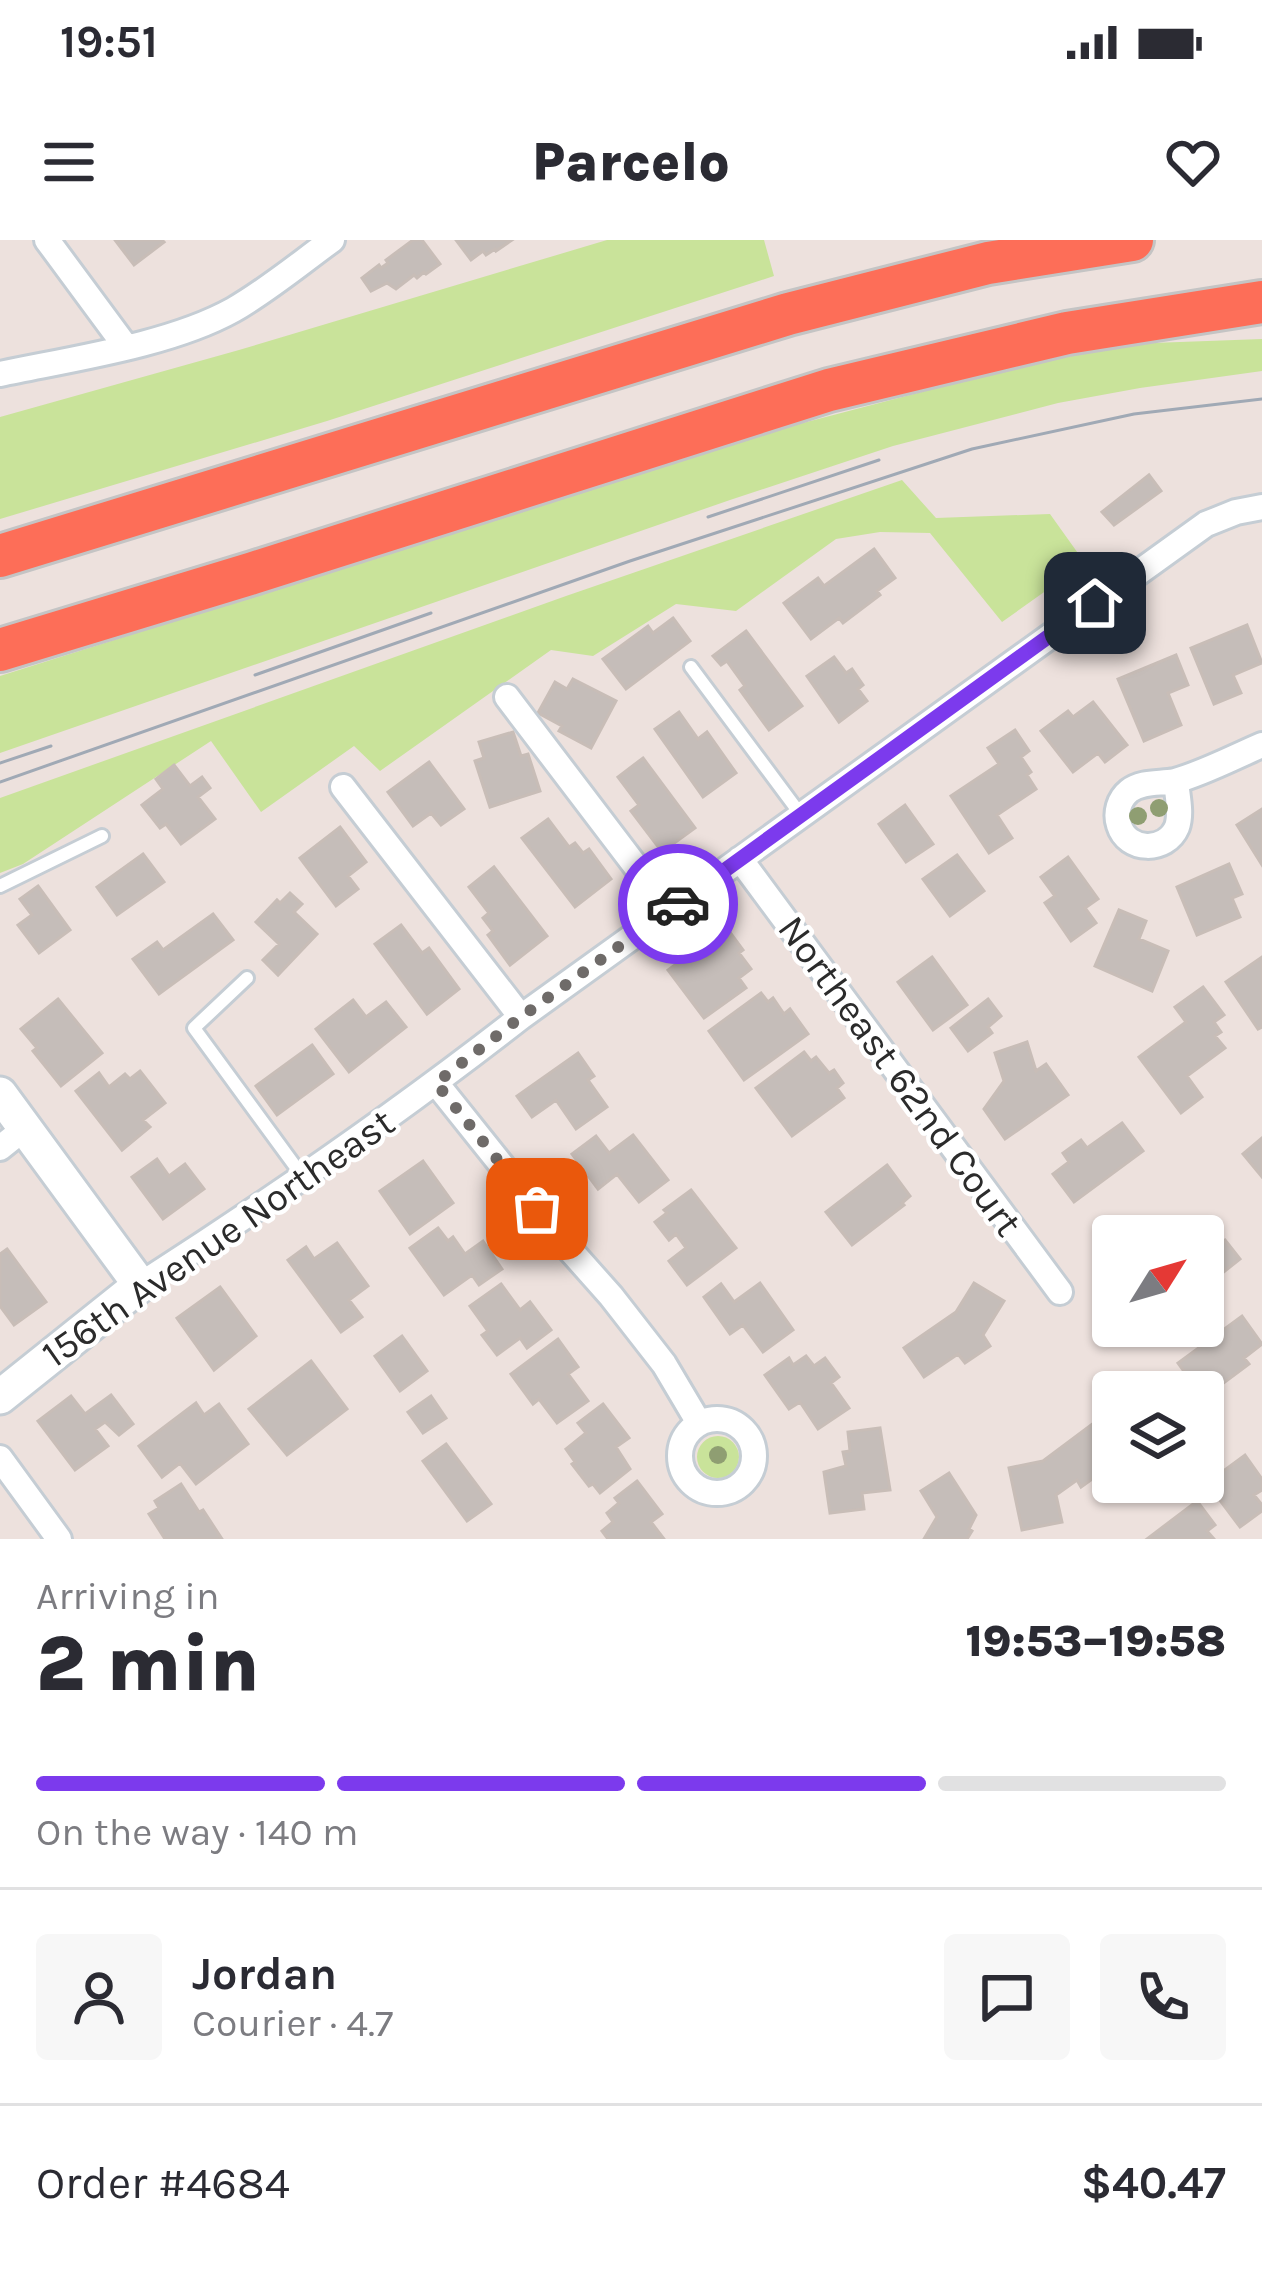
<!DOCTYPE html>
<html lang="en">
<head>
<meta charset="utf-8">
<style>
  :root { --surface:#fff; --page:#f7f7f7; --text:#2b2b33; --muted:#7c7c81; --line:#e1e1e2; --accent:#7c3aed }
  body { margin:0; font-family:Karla,sans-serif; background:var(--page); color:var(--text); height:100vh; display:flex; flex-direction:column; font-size:45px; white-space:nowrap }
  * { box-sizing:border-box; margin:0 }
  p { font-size:39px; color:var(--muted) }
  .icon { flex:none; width:66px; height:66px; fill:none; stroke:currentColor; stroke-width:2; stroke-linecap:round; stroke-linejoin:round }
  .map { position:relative; height:1299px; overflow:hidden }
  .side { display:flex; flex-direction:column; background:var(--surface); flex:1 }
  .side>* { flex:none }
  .needle { width:78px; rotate:53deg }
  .fabs { position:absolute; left:1092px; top:975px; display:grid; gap:24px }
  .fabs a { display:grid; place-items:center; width:132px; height:132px; border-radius:12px; background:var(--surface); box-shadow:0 3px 9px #0004; font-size:60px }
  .pin { position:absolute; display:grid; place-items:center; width:102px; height:102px; color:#fff; margin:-51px; border-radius:24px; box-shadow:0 6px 18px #0006 }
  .courier { position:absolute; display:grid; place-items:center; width:120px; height:120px; margin:-60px; border:9px solid #7c3aed; border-radius:50%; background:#fff; color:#222; box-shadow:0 3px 15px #0007 }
  .headline em { font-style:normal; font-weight:800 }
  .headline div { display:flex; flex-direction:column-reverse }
  .headline { display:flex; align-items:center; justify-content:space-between; height:204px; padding:0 36px }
  h1 { font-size:78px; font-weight:800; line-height:90px }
  .bar { display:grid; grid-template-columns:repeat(4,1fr); gap:18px 12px; align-content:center; height:144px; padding:0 36px }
  .bar i { height:15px; border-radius:9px; background:var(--line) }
  .bar .current { background:var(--accent) }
  .bar p { grid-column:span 4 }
  .line { display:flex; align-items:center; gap:30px; padding:0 36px; border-top:3px solid var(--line) }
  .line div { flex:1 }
  .round { display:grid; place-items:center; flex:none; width:126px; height:126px; border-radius:12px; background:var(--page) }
  .status { display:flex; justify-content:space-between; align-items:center; height:84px; padding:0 60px; background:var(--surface); direction:ltr }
  .status svg { height:33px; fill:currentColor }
  header { display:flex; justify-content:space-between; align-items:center; height:156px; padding:0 36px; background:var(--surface); font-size:54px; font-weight:800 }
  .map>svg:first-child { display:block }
  .green { fill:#c9e39a }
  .building { fill:#c5bdb9; stroke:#c8bdb7; stroke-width:3 }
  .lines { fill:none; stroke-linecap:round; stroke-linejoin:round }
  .lane-casing { stroke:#c5cdd4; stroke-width:18 }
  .street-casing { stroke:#c5cdd4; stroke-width:30 }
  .secondary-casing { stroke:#c5cdd4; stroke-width:39 }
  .highway-casing { stroke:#c4c4c4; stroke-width:48 }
  .lane { stroke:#fff; stroke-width:12 }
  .street { stroke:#fff; stroke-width:24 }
  .secondary { stroke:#fff; stroke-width:33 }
  .highway { stroke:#fd6e58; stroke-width:42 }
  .tram { stroke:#a0a9b5; stroke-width:3 }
  .tree { fill:#8f9e72 }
  .done { stroke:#6f6b69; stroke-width:12; stroke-dasharray:0 21.6 }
  .route { stroke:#7c3aed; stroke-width:15 }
  .labels { text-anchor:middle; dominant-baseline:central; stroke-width:9; stroke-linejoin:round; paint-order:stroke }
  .street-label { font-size:39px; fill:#2b2b2b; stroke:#fff }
</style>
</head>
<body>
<div class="status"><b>19:51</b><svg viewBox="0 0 49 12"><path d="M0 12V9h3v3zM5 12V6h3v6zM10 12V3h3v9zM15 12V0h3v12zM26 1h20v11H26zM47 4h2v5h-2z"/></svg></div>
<header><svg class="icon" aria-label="menu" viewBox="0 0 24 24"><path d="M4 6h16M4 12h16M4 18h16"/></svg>Parcelo<svg class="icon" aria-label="heart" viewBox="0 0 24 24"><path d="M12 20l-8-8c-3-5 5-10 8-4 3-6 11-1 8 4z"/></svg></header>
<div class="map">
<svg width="1262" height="1299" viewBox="0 0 1262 1299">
  <rect width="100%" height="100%" fill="#ede1dd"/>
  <path class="green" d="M607,0H764L774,36L327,181L0,279V177L239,110Z
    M1262,99V131L1140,148L1058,163L893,206L730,260L0,513V436L799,184L994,133L1125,104Z
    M902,240L936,278L1050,274L1085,323L1002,382L930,293L880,292L836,299L736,371L676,364L593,416L551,410L380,531L354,506L261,572L211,501L23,624L0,633V558L566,356Z
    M697 1217a21 21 0 1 1 42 0a21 21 0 1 1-42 0Z"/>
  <path class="building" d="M115,0H162L164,2L134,25Z
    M413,0H422L440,24L426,34L424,32L417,38L414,35L396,49L387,43L371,51L362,38L379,25L381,28L388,23L386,20Z
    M456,0H512L496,11L495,9L486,15L483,11L471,20Z
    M1149,235L1161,251L1114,285L1102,272Z
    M874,309L895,338L877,351L880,355L843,383L839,378L811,399L784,363L818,338L824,346Z
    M673,378L690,401L626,449L603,419L648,386L653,393Z
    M1247,385L1262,423L1233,435L1241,453L1214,464L1191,408Z
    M746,391L802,466L769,490L740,450L745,446L727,421L721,425L713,416Z
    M1176,415L1188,445L1168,453L1181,485L1144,501L1118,439Z
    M834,417L846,433L852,429L863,445L858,449L867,461L839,482L807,436Z
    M573,439L616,461L591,508L559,491L562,486L538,473L555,442L567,449Z
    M1093,462L1127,505L1105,522L1098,513L1073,532L1041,491L1068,471L1073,477Z
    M679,472L698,499L707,492L736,533L703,557L655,489Z
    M1015,490L1029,511L1021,517L1031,532L1027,535L1036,549L997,575L1012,598L989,613L951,556L999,524L988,508Z
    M513,492L521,516L528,514L540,551L490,567L475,521L484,518L479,502Z
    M643,518L695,588L662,612L631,571L639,565L618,537Z
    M429,522L464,569L441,585L431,573L413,586L388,552Z
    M174,525L190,546L202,537L210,548L198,557L215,579L181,604L166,584L160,588L142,565L163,549L156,539Z
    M905,565L933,604L906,622L879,584Z
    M1262,569V625L1237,585Z
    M548,579L569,607L575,603L583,613L589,609L611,639L575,667L522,598Z
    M340,587L366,622L348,636L358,649L336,666L300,618Z
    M143,614L164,642L117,675L97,647Z
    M957,615L984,651L950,676L923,639Z
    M1068,617L1098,659L1085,668L1096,683L1071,701L1045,663L1055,656L1041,637Z
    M1229,624L1242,654L1232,658L1240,677L1197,695L1177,647Z
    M494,627L547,696L510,725L488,695L493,691L483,678L489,673L469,647Z
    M38,646L70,690L39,713L18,685L32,675L20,659Z
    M290,653L302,664L294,672L317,694L278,735L263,720L279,704L256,682L277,660L280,663Z
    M1119,670L1146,681L1139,699L1168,711L1152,751L1095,726Z
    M213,674L233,700L159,754L133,719L157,702L163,710Z
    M401,685L422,713L429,708L459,749L427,774L375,704Z
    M726,687L743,710L739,713L751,729L739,738L746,748L704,778L668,730Z
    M932,717L967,765L933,790L898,742Z
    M1262,717V787L1258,789L1226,742Z
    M1203,747L1224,775L1214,782L1221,792L1215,796L1225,808L1187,836L1202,857L1181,873L1139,817L1186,782L1175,767Z
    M761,753L768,762L773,758L784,774L790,769L808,794L744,840L709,791Z
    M58,759L102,813L61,846L33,811L37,808L21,789Z
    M988,759L1001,776L988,787L992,793L968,811L951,788Z
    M353,760L366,777L386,762L406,787L349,832L316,789Z
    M1027,802L1036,831L1046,824L1068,855L1005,899L984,869L1004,841L995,813Z
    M312,805L333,834L277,875L256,846Z
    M804,812L811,821L816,817L829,833L834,830L843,843L837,848L844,858L792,896L756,848Z
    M578,813L594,836L588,840L607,867L576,889L556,860L532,877L517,856Z
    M140,831L165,863L143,880L150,887L122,910L76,851L99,833L109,847L125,834L130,839Z
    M1122,883L1143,911L1074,962L1053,934L1069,922L1063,913L1081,900L1087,908Z
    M633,895L668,940L639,962L617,934L598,949L572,914L596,896L609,913Z
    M1262,898V937L1243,914Z
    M157,919L169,936L185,924L204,949L163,979L132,937Z
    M423,921L453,963L410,994L380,951Z
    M887,925L910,956L902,963L904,965L852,1005L826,972Z
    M691,950L736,1008L687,1045L669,1021L686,1008L676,994L669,1000L655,982L667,973L664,970Z
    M438,988L448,1001L453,997L465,1014L483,1001L502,1029L479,1045L472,1035L444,1055L410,1008Z
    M1225,1000L1240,1019L1211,1042L1203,1033V1017Z
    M337,1003L368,1046L349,1060L362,1077L341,1092L288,1020L306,1007L314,1019Z
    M7,1009L46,1062L14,1085L0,1066V1014Z
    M760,1043L793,1090L763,1112L743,1085L730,1094L704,1057L721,1044L734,1062Z
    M974,1043L1004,1061L983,1095L990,1106L965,1123L958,1114L924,1137L904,1108L956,1072Z
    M501,1044L520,1070L530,1062L551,1090L527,1108L520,1098L497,1115L482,1095L488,1091L470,1066Z
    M220,1047L256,1096L214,1130L177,1078Z
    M1242,1076L1262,1104L1244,1118L1249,1124L1222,1144L1218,1138L1199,1152L1178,1123Z
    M402,1096L427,1131L400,1151L375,1116Z
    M558,1099L578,1127L568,1134L588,1161L557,1183L539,1159L533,1164L511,1134Z
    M806,1116L814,1126L825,1118L839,1137L831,1143L849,1168L818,1189L800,1162L789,1169L765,1135L789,1118L793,1125Z
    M311,1121L347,1169L287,1215L249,1169Z
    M111,1155L133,1184L119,1195L105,1182L95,1189L108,1206L75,1230L38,1181L71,1156L85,1174Z
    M431,1156L446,1178L423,1193L408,1172Z
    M196,1163L204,1175L219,1164L248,1204L196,1244L180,1223L162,1237L139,1206Z
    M603,1164L629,1198L616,1207L630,1229L600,1253L593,1244L589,1246L572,1224L575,1222L566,1209L586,1193L578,1183Z
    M1103,1176L1113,1190V1213L1097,1225L1099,1234L1081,1247L1077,1240L1056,1255L1062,1282L1022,1290L1009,1228L1043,1221Z
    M880,1188L890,1250L862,1253L864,1269L830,1273L824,1232L846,1226L843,1212L850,1211L848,1192Z
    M446,1204L491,1264L467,1281L423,1221Z
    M1245,1215L1262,1239V1250L1254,1255L1262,1265V1271L1240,1287L1207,1243Z
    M949,1233L976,1275L969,1289L972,1291L967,1299H924L937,1277L921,1251Z
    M637,1241L662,1274L651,1282L664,1299H608L602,1291L613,1282L607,1273L619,1263L615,1258Z
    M181,1244L199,1272L203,1270L222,1299H165L149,1274L159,1268L155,1261Z
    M1197,1261L1215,1285L1207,1291L1214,1299H1147Z"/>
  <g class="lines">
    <g class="lane-casing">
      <path id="lane" d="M691,427L801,575
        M0,646L102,596
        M247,738L194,788L303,937"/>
    </g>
    <g class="street-casing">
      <path id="street" d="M47,0L126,107
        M0,134C71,119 170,105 233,70C268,50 299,24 332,0
        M507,457L669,670
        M1176,541C1177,555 1182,573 1177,587C1166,613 1127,612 1119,585C1115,573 1119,559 1129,551C1142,541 1160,544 1175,541C1204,533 1234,517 1262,505
        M343,547L521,777
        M740,619L1060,1052
        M436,843L563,1002L611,1056L664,1124L699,1183
        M0,908L25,888
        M140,1045C271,961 398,873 521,777L1206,284L1236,272L1262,267
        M680 1216a37 37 0 1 1 74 0a37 37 0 1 1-74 0Z
        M0,1218L59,1299"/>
    </g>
    <g class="secondary-casing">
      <path id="secondary" d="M0,854L140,1045L0,1157"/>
    </g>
    <g class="highway-casing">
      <path id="highway" d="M0,316L788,74L988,23L1132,0
        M0,410L253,333L829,150L1067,93L1262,62"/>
    </g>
    <use href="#lane" class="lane"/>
    <use href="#street" class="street"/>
    <use href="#secondary" class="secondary"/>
    <use href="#highway" class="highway"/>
    <path class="tram" d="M708,277L879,220
      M255,435L431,373
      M0,523L51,506
      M0,542L630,321L972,209L1134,174L1262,159"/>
  </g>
  <g class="tree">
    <circle cx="1159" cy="568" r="9"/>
    <circle cx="1138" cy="576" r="9"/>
    <circle cx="718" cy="1215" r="9"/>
  </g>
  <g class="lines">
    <path class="done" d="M537,969L436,843L521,777L678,664"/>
    <path class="route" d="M678,664L1095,363"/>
  </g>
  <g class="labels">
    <g class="street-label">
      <text transform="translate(900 836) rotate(54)">Northeast 62nd Court</text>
      <text transform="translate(218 998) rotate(-35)">156th Avenue Northeast</text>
    </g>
  </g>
</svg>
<div class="fabs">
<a><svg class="needle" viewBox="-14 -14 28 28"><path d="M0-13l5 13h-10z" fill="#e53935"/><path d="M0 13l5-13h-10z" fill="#7c7c81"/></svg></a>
<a><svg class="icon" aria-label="layers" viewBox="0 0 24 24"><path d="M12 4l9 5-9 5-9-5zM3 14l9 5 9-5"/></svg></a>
</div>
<div class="pin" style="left:537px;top:969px;background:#ea580c"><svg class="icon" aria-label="bag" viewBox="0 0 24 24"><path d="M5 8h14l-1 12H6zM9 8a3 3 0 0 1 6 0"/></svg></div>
<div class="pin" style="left:1095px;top:363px;background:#1f2937"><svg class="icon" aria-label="home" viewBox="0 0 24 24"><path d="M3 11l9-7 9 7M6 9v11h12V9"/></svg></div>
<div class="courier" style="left:678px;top:664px"><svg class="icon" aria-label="car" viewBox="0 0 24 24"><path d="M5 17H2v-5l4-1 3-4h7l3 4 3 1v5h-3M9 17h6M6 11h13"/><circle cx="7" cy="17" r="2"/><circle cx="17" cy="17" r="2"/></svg></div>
</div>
<section class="side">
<div class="headline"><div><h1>2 min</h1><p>Arriving in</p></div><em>19:53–19:58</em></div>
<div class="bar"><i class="current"></i><i class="current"></i><i class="current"></i><i></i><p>On the way · 140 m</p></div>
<div class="line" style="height:216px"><a class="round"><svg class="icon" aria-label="person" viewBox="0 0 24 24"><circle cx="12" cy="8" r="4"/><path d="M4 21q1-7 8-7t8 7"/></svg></a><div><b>Jordan</b><p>Courier · 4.7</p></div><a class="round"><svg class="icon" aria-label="chat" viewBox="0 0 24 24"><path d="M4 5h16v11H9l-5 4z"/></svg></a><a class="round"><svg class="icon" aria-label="phone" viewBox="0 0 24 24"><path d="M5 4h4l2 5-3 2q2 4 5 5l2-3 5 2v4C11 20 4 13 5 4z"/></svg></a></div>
<div class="line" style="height:156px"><div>Order #4684</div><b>$40.47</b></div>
</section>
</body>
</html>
